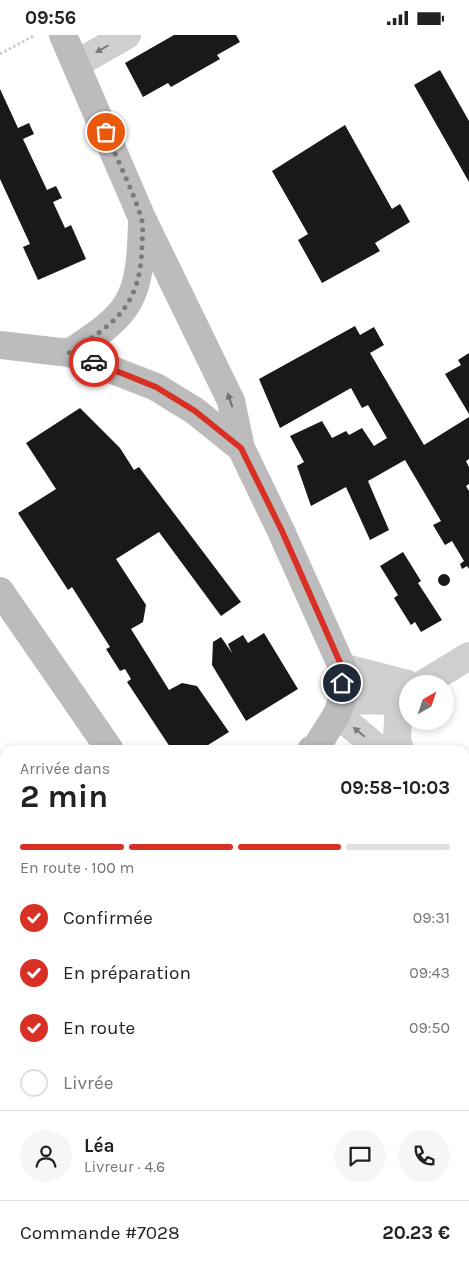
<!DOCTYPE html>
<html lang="fr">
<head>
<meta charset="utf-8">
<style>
  :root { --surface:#fff; --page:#f6f6f6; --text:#222; --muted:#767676; --line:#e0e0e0; --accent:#d93025 }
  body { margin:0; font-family:Karla,sans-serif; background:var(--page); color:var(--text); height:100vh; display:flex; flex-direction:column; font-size:19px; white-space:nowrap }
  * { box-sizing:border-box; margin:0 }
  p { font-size:16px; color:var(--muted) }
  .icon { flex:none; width:28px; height:28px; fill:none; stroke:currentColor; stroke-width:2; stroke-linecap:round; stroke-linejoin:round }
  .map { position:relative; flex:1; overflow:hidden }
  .side { position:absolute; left:0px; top:710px; width:470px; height:531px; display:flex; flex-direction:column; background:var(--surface); border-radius:15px 15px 0 0; box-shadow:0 2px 8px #0003 }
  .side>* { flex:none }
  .needle { width:32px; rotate:39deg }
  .tools { position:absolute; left:399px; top:640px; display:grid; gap:10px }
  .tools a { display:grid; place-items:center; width:55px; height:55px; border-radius:50%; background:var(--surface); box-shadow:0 2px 8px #0003; font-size:25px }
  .pin { position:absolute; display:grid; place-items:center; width:42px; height:42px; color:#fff; margin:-21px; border:2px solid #fff; border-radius:50%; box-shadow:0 1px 5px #0007 }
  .courier { position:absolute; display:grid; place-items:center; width:50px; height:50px; margin:-25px; border:4px solid #d93025; border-radius:50%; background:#fff; color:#222; box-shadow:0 1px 6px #0007 }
  .summary em { font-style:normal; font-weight:700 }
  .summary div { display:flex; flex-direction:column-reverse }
  .summary { display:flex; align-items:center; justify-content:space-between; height:85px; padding:0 20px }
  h1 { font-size:32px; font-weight:700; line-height:38px }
  .bar { display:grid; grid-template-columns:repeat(4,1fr); gap:8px 5px; align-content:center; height:60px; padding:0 20px }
  .bar i { height:6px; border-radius:4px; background:var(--line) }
  .bar .current { background:var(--accent) }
  .bar p { grid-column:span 4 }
  .line { display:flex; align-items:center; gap:12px; padding:0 20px; border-top:1px solid var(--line) }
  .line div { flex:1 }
  .round { display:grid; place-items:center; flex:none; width:52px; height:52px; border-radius:26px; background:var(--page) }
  ol { padding:0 20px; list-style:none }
  li { display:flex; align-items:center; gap:15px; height:55px }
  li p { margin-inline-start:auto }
  li .icon { padding:5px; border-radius:50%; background:var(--accent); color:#fff; stroke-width:4 }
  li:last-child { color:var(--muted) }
  li i { width:28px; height:28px; border:2px solid var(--line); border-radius:50% }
  .status { display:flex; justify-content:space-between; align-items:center; height:35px; padding:0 25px; background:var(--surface); direction:ltr }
  .status svg { height:14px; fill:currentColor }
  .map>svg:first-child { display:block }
  .building { fill:#191919 }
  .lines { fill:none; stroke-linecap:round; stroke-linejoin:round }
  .path { stroke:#ccc; stroke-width:3; stroke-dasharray:2.5 2.5; stroke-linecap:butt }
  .minor { stroke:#cfcfcf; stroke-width:28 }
  .secondary { stroke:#bcbcbc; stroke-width:28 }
  .oneway { fill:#797979 }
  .oneway2 { fill:#707070 }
  .done { stroke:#7a7a7a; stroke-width:5; stroke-dasharray:0 9 }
  .route { stroke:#d93025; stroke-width:6 }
</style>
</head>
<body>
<div class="status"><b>09:56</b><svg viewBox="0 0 49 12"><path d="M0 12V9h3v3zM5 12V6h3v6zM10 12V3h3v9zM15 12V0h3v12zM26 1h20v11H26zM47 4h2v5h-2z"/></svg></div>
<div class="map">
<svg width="469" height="1241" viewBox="0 0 469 1241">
  <rect width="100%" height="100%" fill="#fff"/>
  <path class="building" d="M174,0H236L240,7L217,20L220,24L171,52L168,48L143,62L125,28Z
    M440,35L469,86V147L414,50Z
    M0,54L18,93L29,88L34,99L23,104L47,155L56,151L62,163L53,167L65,193L71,190L86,224L38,245L23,212L30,209L0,144Z
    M345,90L392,174L400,169L410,187L375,208L380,216L322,248L298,205L308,199L272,136Z
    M355,291L360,300L374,292L384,310L370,318L424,410L469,382V424L466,426L469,432V449L466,451L469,456V534L467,531L462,534L460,529L464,526L452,506L445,510L433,490L441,486L405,425L368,446L389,495L370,505L346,452L311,471L297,431L304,427L290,401L322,386L332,403L346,396L349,400L362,393L374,411L387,403L368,370L362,373L351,353L280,393L259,344Z
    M469,318V379L445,339L461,330L458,325Z
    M80,373L120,413L134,435L139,432L241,567L221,581L159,497L116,524L146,570L143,587L131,594L169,655L182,648L197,651L229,697L200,715H172L127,647L131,644L125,634L120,636L106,614L110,612L72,552L68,555L18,478L56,454L26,408Z
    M403,517L421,546L418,548L442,585L421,597L415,587L411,590L394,563L398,560L380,531Z
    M438 545a6 6 0 1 1 12 0a6 6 0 1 1-12 0Z
    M264,598L298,654L246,686L212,630L213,607L221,602L232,618L228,609L243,600L248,608Z
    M0,736L5,744V801L0,804Z
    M5,839V851L0,854V842Z
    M465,883L469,890V965L465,967Z
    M5,1035V1081L0,1072V1038Z
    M465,1101L469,1108V1189L465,1184Z
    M465,1227L469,1236L461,1241H450L447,1236H465Z
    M86,1236H103L94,1241H88Z
    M111,1236H142L134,1241H114Z
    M305,1236L399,1237L430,1236L424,1241H297Z"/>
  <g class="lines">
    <path class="path" d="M0,19L35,0"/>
    <path class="minor" d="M76,29L127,0
      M342,632L408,649
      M423,649L469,621
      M342,665L399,666L408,659
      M399,666L397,704L400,715
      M337,679L380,715
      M465,840L469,847
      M0,878L5,875"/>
    <path class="secondary" d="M63,0L142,183L231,366L241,413
      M0,310L69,318L156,352L195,376L241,413L281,496L342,632V665L337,679L317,711L311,715
      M69,318C133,277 140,264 142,187
      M0,556L110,715
      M179,1236L180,1241
      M210,1236V1241"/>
  </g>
  <defs><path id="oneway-solid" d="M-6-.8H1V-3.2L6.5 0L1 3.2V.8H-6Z" transform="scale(1.25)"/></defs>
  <g class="oneway">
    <use href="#oneway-solid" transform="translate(102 14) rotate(150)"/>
    <use href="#oneway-solid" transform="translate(359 697) rotate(-140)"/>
  </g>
  <use class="oneway2" href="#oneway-solid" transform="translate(230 365) rotate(-109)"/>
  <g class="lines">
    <path class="done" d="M94,327L69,318C115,288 140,272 142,212C142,203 144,190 141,182C132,153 117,125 106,97"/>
    <path class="route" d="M94,327L156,352L195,376L241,413L282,496L342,632V648"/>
  </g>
</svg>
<div class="tools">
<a><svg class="needle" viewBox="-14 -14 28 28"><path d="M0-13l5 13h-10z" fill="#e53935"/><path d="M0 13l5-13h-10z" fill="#767676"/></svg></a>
</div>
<div class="pin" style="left:106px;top:97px;background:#ea580c"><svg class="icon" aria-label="bag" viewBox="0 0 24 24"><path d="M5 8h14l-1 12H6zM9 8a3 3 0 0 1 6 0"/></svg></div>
<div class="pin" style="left:342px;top:648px;background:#1f2937"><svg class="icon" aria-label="home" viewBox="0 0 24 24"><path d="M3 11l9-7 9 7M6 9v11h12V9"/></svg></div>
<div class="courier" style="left:94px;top:327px"><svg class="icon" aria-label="car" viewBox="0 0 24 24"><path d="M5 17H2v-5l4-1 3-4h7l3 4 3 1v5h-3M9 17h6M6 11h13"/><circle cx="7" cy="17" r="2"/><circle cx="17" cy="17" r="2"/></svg></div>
<section class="side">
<div class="summary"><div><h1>2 min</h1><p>Arrivée dans</p></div><em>09:58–10:03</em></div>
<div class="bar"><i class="current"></i><i class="current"></i><i class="current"></i><i></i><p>En route · 100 m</p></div>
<ol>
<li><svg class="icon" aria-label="check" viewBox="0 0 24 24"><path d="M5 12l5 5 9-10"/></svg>Confirmée<p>09:31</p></li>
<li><svg class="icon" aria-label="check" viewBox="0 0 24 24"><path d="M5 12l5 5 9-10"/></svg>En préparation<p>09:43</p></li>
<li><svg class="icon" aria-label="check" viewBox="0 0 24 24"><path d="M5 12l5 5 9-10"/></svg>En route<p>09:50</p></li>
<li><i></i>Livrée</li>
</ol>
<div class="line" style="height:90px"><a class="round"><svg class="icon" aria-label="person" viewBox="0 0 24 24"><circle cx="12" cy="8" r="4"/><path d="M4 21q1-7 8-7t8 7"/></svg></a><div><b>Léa</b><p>Livreur · 4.6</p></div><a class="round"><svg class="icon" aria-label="chat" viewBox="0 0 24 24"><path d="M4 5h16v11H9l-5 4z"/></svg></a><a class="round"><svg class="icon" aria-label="phone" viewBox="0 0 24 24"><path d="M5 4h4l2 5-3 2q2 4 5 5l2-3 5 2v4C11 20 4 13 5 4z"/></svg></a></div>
<div class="line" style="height:65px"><div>Commande #7028</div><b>20.23 €</b></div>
</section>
</div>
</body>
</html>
